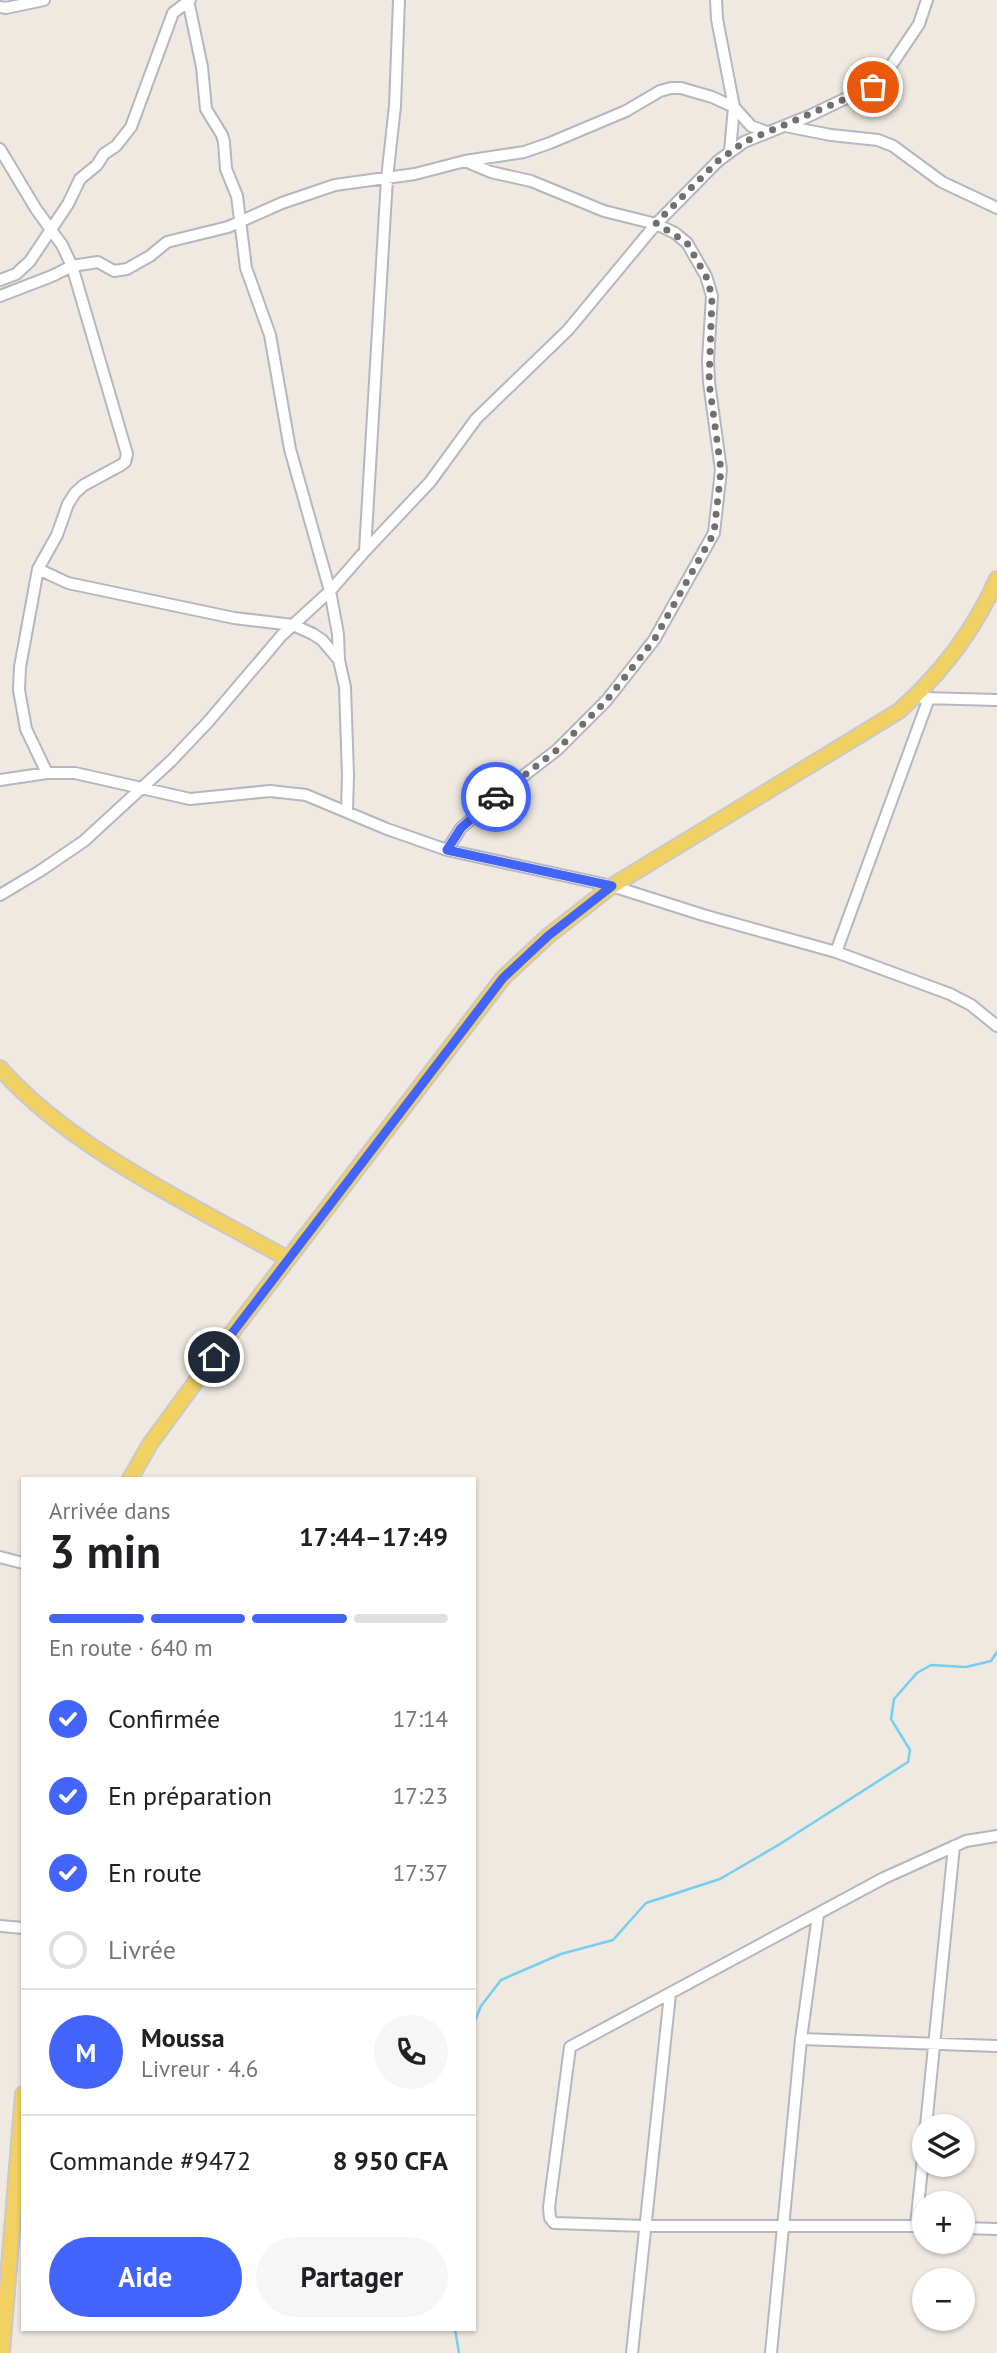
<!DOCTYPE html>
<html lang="fr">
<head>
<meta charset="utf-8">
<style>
  :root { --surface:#fff; --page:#f6f6f6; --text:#202124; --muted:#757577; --line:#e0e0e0; --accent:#4264fb }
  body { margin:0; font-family:"PT Sans",sans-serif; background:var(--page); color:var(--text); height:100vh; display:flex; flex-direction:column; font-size:26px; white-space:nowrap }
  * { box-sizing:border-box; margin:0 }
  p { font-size:23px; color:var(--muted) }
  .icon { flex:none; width:38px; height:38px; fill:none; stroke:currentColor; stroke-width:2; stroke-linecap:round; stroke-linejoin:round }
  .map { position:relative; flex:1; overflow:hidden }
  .panel { position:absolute; left:21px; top:1477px; width:455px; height:854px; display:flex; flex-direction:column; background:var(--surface); border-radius:0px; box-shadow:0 2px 5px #0004 }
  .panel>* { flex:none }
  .buttons { position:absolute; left:912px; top:2114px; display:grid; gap:14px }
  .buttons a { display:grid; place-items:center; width:63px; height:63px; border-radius:50%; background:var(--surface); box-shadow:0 2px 5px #0004; font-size:35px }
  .pin { position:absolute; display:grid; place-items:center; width:60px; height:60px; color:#fff; margin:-30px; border:4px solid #fff; border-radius:50%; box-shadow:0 2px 7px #0007 }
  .courier { position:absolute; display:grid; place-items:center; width:70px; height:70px; margin:-35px; border:5px solid #4264fb; border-radius:50%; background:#fff; color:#222; box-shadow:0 2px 9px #0007 }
  .headline em { font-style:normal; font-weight:600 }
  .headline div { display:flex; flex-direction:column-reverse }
  .headline { display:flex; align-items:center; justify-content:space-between; height:119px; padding:0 28px }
  h1 { font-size:46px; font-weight:600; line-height:52px }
  .bar { display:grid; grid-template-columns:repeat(4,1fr); gap:10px 7px; align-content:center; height:84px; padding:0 28px }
  .bar i { height:9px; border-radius:5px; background:var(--line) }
  .bar .on { background:var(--accent) }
  .bar p { grid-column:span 4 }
  .line { display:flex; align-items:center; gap:18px; padding:0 28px; border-top:2px solid var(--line) }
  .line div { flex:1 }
  .round { display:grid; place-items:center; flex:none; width:74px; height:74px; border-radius:37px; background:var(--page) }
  ol { padding:0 28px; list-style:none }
  li { display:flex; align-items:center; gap:21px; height:77px }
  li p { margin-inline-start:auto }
  li .icon { padding:7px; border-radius:50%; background:var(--accent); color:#fff; stroke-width:4 }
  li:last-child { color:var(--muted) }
  li i { width:38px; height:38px; border:4px solid var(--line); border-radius:50% }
  .primary-button { display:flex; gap:14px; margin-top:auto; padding:14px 28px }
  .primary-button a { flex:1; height:80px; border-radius:42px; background:var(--accent); color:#fff; font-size:28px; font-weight:600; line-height:80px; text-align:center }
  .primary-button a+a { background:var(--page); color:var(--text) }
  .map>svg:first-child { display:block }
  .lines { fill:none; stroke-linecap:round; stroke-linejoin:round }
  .stream { stroke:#75cff0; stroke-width:2.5 }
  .minor-casing { stroke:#b4b7c1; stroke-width:14 }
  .major-casing { stroke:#c9c9c9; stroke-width:18 }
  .minor { stroke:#fff; stroke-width:10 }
  .major { stroke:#f2d163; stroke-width:14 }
  .done { stroke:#726f6d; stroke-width:7; stroke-dasharray:0 12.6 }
  .route { stroke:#4264fb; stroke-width:9 }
</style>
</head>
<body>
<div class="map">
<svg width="997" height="2353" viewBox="0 0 997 2353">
  <rect width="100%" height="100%" fill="#efe9e1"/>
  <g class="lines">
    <path class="stream" d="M474,2023L481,2006L501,1980L561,1954L613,1940L646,1903L720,1879L780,1844L908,1762L910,1750L891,1719L894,1699L917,1673L931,1665L966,1667L991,1661L997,1652
      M455,2329L459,2353"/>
    <g class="minor-casing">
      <path id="minor" d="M188,0L202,67L206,109L222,135L224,142L226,169L237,196L246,268L270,335L290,449L330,591L338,634L339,660
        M716,0L717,19L734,107L730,151
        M0,7L6,8L44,0
        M785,126L831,135L878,140L893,146L942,182L997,208
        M0,149L36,209L62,245L72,266L127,454L125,462L121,465L84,485L75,493L68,504L57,535L38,569L20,667L19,690L26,729L47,773
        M465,161L524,152L550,143L626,111L660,91L671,88H681L712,97L734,107L751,126L767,132
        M0,280L16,274L30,261L68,204L80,179L97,165L104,154L116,146L131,127L173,13L190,0
        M0,296L52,276L72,266L98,262L114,271L127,269L150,256L167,242L228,227L282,203L335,185L415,174L465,161L491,172L531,181L604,211L656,224L675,233L687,243L706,276L712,296L708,360L709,382L721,470L714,533L654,640L606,701L557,750L505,790L461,828L447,850
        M365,551L387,178L395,106L399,0
        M38,569L68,583L234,618L293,625L313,634L322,640L339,660L345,687L348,775L347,811
        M923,698L997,700
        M0,780L47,773H75L190,799L270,791L306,795L387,829L447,850L612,886L703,915L836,952L950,994L971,1005L997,1026
        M0,895L40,871L84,841L171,761L208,722L282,635L330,591L365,551L430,482L476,419L568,330L656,224L718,161L744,142L809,116L880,82L919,24L927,0
        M836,952L929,698
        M0,1557L23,1563
        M0,1926L23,1928
        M801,2039L997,2046
        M926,2126L954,1846
        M916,2225L924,2149
        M924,2226H645L554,2223L550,2218L549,2207L570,2047L884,1878L966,1841L997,1836
        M962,2228L997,2229
        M632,2353L670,1994
        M771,2353L801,2039L818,1915"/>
    </g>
    <g class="major-casing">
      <path id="major" d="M0,1068C71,1149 194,1206 288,1259
        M130,1479L150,1444L230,1335L503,978L548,936L612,886L899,711C942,673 974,631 997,579
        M2,2353L23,2094"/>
    </g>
    <use href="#minor" class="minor"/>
    <use href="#major" class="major"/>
  </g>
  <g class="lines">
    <path class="done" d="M496,797L557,750L606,701L654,640L714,533L721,470L709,382L712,296L706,276L687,243L656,223L718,161L744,142L873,87"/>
    <path class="route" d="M214,1357L503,978L548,936L612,886L447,850L461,828L496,797"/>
  </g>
</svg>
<div class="buttons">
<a><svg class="icon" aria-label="layers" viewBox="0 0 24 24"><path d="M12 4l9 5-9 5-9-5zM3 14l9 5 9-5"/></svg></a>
<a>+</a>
<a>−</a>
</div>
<div class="pin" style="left:873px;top:87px;background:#ea580c"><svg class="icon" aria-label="bag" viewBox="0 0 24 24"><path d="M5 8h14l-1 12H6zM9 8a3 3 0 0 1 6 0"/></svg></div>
<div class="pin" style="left:214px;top:1357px;background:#1f2937"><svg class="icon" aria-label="home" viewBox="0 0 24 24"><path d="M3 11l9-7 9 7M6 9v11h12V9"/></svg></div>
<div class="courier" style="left:496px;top:797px"><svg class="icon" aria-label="car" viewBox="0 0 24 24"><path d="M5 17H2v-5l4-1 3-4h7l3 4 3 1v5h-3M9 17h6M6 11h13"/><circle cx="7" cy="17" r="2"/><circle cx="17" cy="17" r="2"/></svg></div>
<section class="panel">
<div class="headline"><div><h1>3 min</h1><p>Arrivée dans</p></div><em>17:44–17:49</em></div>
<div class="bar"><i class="on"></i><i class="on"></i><i class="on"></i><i></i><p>En route · 640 m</p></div>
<ol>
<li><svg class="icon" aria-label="check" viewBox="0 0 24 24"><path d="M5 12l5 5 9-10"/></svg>Confirmée<p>17:14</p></li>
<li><svg class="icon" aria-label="check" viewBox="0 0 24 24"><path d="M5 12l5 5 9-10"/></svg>En préparation<p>17:23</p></li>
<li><svg class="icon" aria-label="check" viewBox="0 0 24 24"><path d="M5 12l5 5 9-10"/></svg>En route<p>17:37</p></li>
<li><i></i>Livrée</li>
</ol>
<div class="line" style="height:126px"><b class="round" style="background:var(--accent);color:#fff">M</b><div><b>Moussa</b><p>Livreur · 4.6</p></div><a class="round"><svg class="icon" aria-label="phone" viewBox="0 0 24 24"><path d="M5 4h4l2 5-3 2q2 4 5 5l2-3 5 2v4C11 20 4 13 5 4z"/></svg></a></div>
<div class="line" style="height:91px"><div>Commande #9472</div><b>8 950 CFA</b></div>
<div class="primary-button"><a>Aide</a><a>Partager</a></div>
</section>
</div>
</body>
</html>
